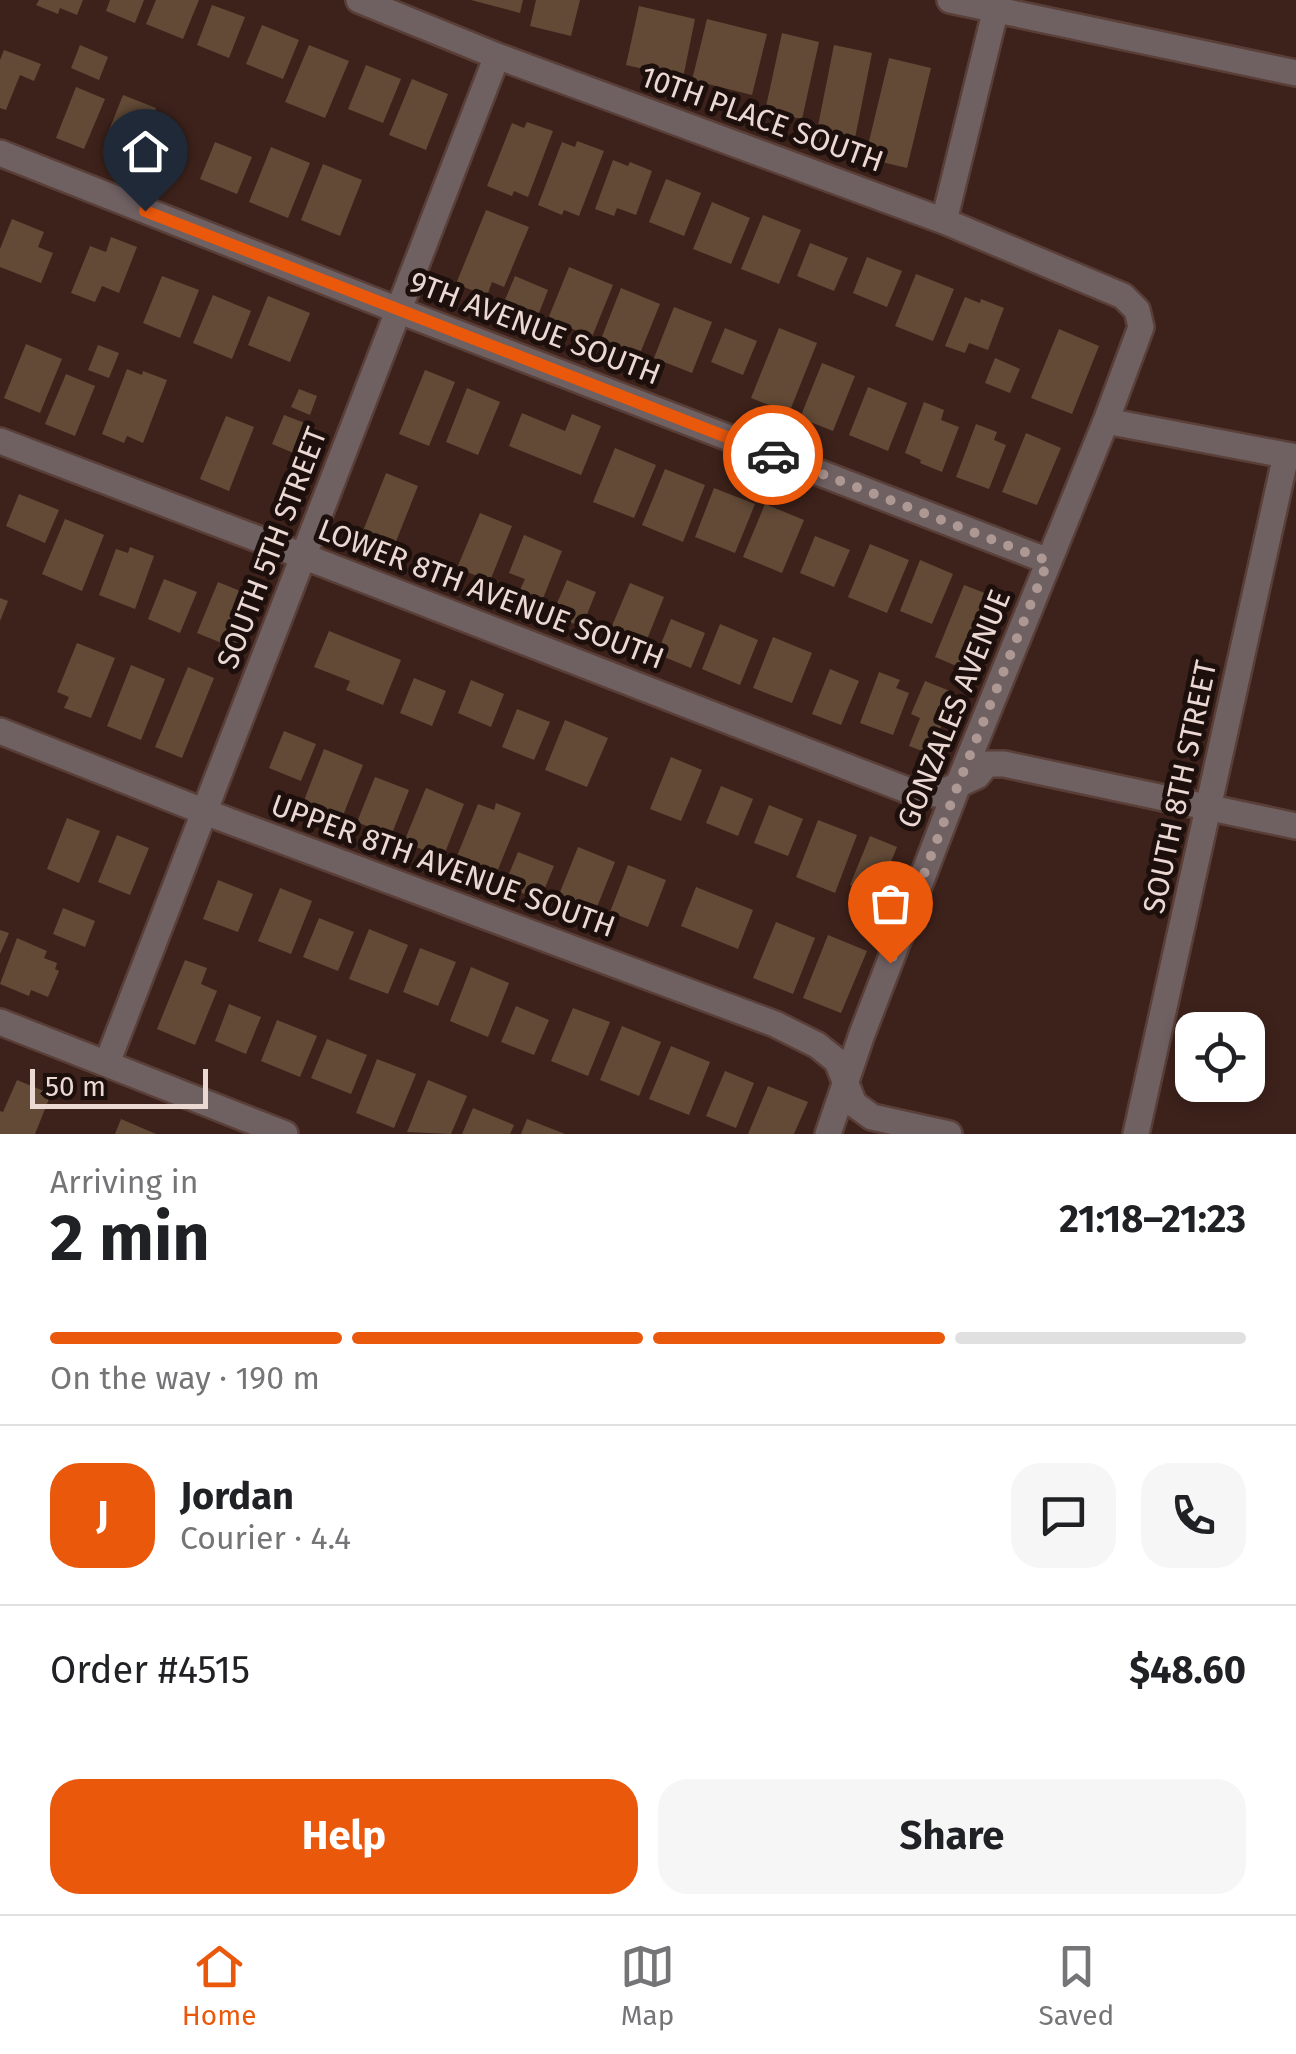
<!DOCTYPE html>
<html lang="en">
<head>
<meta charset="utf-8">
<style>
  :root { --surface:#fff; --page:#f6f6f6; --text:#202124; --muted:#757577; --line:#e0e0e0; --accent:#ea580c }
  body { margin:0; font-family:"Fira Sans",sans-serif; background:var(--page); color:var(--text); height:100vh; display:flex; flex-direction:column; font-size:38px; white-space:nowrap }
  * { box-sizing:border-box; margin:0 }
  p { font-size:32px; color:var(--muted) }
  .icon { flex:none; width:55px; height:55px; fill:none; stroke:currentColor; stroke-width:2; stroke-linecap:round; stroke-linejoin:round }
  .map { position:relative; height:1134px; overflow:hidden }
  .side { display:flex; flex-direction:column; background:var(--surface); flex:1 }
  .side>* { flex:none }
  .controls { position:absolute; left:1175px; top:1012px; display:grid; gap:20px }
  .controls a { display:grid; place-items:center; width:90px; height:90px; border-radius:20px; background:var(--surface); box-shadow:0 5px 15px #0003; font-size:50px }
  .scale { position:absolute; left:30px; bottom:25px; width:178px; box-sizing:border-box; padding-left:10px; border:5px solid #ebd8d3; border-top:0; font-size:28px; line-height:35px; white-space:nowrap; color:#ebd8d3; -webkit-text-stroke:8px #1c0f0c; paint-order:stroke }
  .pin { position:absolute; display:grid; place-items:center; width:85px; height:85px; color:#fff; margin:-102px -42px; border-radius:50% 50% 50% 0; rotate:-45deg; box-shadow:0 0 10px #0007 }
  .pin .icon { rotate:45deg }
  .courier { position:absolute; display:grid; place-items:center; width:100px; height:100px; margin:-50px; border:8px solid #ea580c; border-radius:50%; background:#fff; color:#222; box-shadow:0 2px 12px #0007 }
  .head em { font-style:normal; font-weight:700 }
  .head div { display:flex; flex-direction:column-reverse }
  .head { display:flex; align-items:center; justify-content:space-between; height:170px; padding:0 50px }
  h1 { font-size:65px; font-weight:700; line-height:75px }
  .bar { display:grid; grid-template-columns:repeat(4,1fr); gap:15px 10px; align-content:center; height:120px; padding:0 50px }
  .bar i { height:12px; border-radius:8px; background:var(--line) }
  .bar .current { background:var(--accent) }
  .bar p { grid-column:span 4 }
  .line { display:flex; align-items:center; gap:25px; padding:0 50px; border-top:2px solid var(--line) }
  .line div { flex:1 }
  .round { display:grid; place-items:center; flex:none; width:105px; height:105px; border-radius:30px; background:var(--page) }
  .primary-button { display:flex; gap:20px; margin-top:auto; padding:20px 50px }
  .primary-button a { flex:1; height:115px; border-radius:30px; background:var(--accent); color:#fff; font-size:40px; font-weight:700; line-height:115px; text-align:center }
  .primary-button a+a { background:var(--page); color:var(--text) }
  .tab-bar { display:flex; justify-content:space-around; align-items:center; height:140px; border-top:2px solid var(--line); background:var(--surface); font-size:28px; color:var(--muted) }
  .tab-bar a { display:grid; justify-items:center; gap:5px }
  .tab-bar .current { color:var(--accent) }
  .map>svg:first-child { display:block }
  .building { fill:#624a36 }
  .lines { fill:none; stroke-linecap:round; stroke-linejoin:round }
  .minor-casing { stroke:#593f38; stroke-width:30 }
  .minor { stroke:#6f6062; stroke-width:25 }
  .done { stroke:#ae9893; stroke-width:10; stroke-dasharray:0 18 }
  .route { stroke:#ea580c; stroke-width:12 }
  .labels { text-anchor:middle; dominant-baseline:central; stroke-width:10; stroke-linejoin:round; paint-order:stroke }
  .street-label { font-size:30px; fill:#ebd8d3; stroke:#1c0f0c }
</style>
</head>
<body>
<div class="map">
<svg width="1296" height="1134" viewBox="0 0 1296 1134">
  <rect width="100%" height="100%" fill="#3d221b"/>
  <path class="building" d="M39,0H83L77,15L60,8L58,14L36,5Z
    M110,0H144L135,23L106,11Z
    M156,0H199L183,39L146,24Z
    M471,0H523L520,13Z
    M536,0H580L571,36L530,26Z
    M212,5L245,17L229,58L197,45Z
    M639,6L695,19L683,78L626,65Z
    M707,19L767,34L752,95L692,80Z
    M262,25L299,40L283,79L246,64Z
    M782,33L819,42L802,119L765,111Z
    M80,45L108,57L99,80L71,68Z
    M309,45L349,61L325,118L285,102Z
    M834,45L872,53L853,148L815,141Z
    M4,50L41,64L34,81L20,75L6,110L0,108V60Z
    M889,58L931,68L907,168L865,158Z
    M366,65L401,79L383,123L348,109Z
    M412,79L448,94L426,150L389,135Z
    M76,87L105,99L84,149L56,138Z
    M123,95L156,108L137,156L104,143Z
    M527,122L553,131L528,197L514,191L512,196L487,186L512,123L524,128Z
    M577,141L604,151L579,216L564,210L562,215L538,205L562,142L575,147Z
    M215,142L252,157L237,194L200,179Z
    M271,147L310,163L288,218L249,202Z
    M613,160L628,166L630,162L652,171L636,215L617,208L614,216L595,209Z
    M323,164L362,180L340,236L301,220Z
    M666,179L701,193L684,236L649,222Z
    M712,202L750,218L731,264L693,249Z
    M486,210L529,227L504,287L492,282L487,296L456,284Z
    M763,215L801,230L779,284L741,269Z
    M12,219L44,232L38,247L53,253L41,283L0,267V249Z
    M111,237L137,247L119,293L102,286L95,302L71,293L90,246L106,252Z
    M810,243L848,258L834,291L797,276Z
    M867,257L902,271L887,307L853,293Z
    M569,267L613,285L592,337L548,319Z
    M916,274L954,289L933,341L895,326Z
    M162,276L199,290L180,338L143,323Z
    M515,276L548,290L539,313L505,300Z
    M621,288L660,304L641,351L630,347L627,353L619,350L620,347L601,339Z
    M213,295L251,311L232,359L193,343Z
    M268,296L310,313L290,362L248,345Z
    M965,297L980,303L981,299L1004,308L988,350L969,343L965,353L945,346Z
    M674,307L712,322L692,373L654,358Z
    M725,328L757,341L743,375L711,362Z
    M779,328L817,343L789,413L751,398Z
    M1059,329L1099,346L1072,414L1031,398Z
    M26,344L62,359L40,413L4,398Z
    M98,345L119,353L109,378L88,370Z
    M995,358L1020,369L1010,393L985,383Z
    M822,363L855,376L833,431L800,418Z
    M127,369L142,375L143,371L167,380L143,443L127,436L124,443L102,434Z
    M425,370L455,382L429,446L399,434Z
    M66,374L95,386L75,436L45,424Z
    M868,387L907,403L888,451L849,435Z
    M467,388L500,402L478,455L446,442Z
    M299,389L317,396L310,415L291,407Z
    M924,402L944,410L941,420L959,427L942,472L920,463L921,460L905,453Z
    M522,413L565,431L572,414L601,426L581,475L509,446Z
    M284,415L315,427L303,457L272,444Z
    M226,416L254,427L229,491L200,479Z
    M976,424L997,432L994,440L1006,445L989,489L956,477Z
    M1026,433L1061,448L1037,505L1002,492Z
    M615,448L656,465L634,518L593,502Z
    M665,469L705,485L683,542L642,525Z
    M386,473L418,486L393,549L361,536Z
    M714,488L755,504L735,553L695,537Z
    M19,494L59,510L45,543L6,526Z
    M765,504L804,520L782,573L743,557Z
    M480,513L512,526L490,581L457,568Z
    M65,519L104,535L82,591L42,574Z
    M524,535L562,551L542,601L519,592L525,579L509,573Z
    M815,536L850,550L834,587L800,573Z
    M870,544L909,560L887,613L848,597Z
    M130,547L154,556L135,609L99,595L116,549L128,553Z
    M920,560L953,574L932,624L900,611Z
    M164,579L197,592L180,633L148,619Z
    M567,580L596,592L582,627L552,615Z
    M218,582L255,597L234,648L197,633Z
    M630,583L664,597L644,647L609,633Z
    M964,585L1000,599L971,672L935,657Z
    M0,598L8,601L0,621Z
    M671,619L705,633L691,668L657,654Z
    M720,624L758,640L740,685L702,669Z
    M329,631L401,660L383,705L346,690L350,681L314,667Z
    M773,637L812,653L792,703L753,688Z
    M77,643L115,658L91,718L64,708L69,697L57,692Z
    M131,665L165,679L141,740L107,726Z
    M188,667L214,678L182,758L155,747Z
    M830,669L859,681L841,725L812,714Z
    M879,672L900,680L896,688L909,693L893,735L860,723Z
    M414,678L446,691L432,726L400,713Z
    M471,680L504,694L491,727L458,713Z
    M925,681L955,693L930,754L909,746L920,718L911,714Z
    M517,709L550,722L534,760L502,747Z
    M565,720L608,738L587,787L545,770Z
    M284,731L316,744L301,781L269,768Z
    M324,749L363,765L342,818L303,803Z
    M671,757L702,770L681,821L650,809Z
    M375,777L409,790L391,836L357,822Z
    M721,786L753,799L738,836L706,823Z
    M426,788L464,804L443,858L404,842Z
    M496,803L521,813L495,877L455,861L478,804L494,810Z
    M769,805L803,819L788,856L754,843Z
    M67,818L100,831L79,883L47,869Z
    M818,820L857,835L835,893L796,877Z
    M117,835L149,848L130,895L98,882Z
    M870,836L897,847L877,896L850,885Z
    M578,847L615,862L595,912L558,897Z
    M518,852L554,866L540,900L504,886Z
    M628,865L666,880L648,927L610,912Z
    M218,880L253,894L238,932L203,919Z
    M696,887L753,910L738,949L681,926Z
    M280,888L312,901L291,954L258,941Z
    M63,908L95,921L85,947L53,934Z
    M319,918L354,932L338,971L303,957Z
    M776,922L815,938L793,994L753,978Z
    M369,929L408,945L388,994L349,979Z
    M0,930L9,933L0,954Z
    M828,935L867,951L841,1013L803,998Z
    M17,938L47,951L44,958L57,963L55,969L59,971L48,997L31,990L29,996L0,984Z
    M420,948L456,962L438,1006L403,992Z
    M185,960L207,968L201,984L217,991L195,1045L157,1029Z
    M471,967L509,983L488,1037L450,1021Z
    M229,1004L261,1017L246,1054L215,1041Z
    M516,1006L549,1020L534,1055L501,1042Z
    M573,1008L610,1022L588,1076L551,1061Z
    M277,1020L317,1036L300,1077L261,1061Z
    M622,1026L661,1042L639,1096L600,1080Z
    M327,1039L367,1055L351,1094L311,1078Z
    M671,1046L710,1062L689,1115L649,1099Z
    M377,1059L416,1074L394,1128L356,1113Z
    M725,1071L754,1083L736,1128L706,1116Z
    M17,1080L51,1094L35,1134H0V1111L3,1112Z
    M428,1080L467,1096L451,1134L407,1132Z
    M768,1086L808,1102L794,1134H748Z
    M473,1108L514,1125L510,1134H462Z
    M121,1119L156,1134H115Z
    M527,1119L565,1134H521Z"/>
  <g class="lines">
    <g class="minor-casing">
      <path id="minor" d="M359,0L497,56L944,221L1123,296L1137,310L1141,327L1106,421L958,785L862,1034L828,1134
        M950,0L1296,73
        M0,153L400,311L1048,561
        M944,221L998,0
        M1106,421L1296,457
        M0,441L303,556L912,792L938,794L977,776L987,764H1004L1296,826
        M0,731L205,812L775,1024L817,1045L837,1061L854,1104L872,1117L949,1134
        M0,1022L285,1134
        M107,1063L497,56
        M1136,1134L1286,455"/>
    </g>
    <use href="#minor" class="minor"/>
  </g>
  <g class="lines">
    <path class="done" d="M773,455L1048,561L958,785L890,963"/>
    <path class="route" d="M145,211L773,455"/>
  </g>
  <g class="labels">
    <g class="street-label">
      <text transform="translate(762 119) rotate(20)">10TH PLACE SOUTH</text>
      <text transform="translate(535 328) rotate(21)">9TH AVENUE SOUTH</text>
      <text transform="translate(272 548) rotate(-69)">SOUTH 5TH STREET</text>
      <text transform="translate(491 594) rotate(21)">LOWER 8TH AVENUE SOUTH</text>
      <text transform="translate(954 709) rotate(-68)">GONZALES AVENUE</text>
      <text transform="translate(1180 787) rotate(-78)">SOUTH 8TH STREET</text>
      <text transform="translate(443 866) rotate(20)">UPPER 8TH AVENUE SOUTH</text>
    </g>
  </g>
</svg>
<div class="controls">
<a><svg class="icon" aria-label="locate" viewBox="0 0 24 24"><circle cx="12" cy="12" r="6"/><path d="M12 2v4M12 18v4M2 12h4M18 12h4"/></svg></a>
</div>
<div class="scale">50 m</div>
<div class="pin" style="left:890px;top:963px;background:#ea580c"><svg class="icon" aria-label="bag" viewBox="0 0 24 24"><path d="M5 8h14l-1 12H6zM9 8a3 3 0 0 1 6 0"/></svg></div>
<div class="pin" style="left:145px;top:211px;background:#1f2937"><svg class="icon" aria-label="home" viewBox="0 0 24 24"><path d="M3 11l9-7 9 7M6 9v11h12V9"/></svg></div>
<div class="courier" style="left:773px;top:455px"><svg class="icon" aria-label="car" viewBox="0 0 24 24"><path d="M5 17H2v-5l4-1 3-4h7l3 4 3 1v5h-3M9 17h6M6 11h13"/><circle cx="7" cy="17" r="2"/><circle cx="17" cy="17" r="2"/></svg></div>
</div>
<section class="side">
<div class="head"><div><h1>2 min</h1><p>Arriving in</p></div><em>21:18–21:23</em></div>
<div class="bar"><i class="current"></i><i class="current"></i><i class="current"></i><i></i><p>On the way · 190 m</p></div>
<div class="line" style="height:180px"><b class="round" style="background:var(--accent);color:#fff">J</b><div><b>Jordan</b><p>Courier · 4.4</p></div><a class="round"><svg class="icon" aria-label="chat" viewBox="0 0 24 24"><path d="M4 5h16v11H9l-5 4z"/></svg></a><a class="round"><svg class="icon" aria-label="phone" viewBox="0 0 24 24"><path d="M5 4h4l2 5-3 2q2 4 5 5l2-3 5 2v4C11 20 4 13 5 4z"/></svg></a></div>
<div class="line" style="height:130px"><div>Order #4515</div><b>$48.60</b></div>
<div class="primary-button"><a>Help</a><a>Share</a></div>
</section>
<nav class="tab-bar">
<a class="current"><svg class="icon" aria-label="home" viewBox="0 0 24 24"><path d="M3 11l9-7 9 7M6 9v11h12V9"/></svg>Home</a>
<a><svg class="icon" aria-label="map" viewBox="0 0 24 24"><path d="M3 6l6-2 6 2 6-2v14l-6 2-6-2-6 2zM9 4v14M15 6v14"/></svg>Map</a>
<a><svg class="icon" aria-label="saved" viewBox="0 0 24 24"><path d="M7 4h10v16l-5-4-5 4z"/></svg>Saved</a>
</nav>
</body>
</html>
